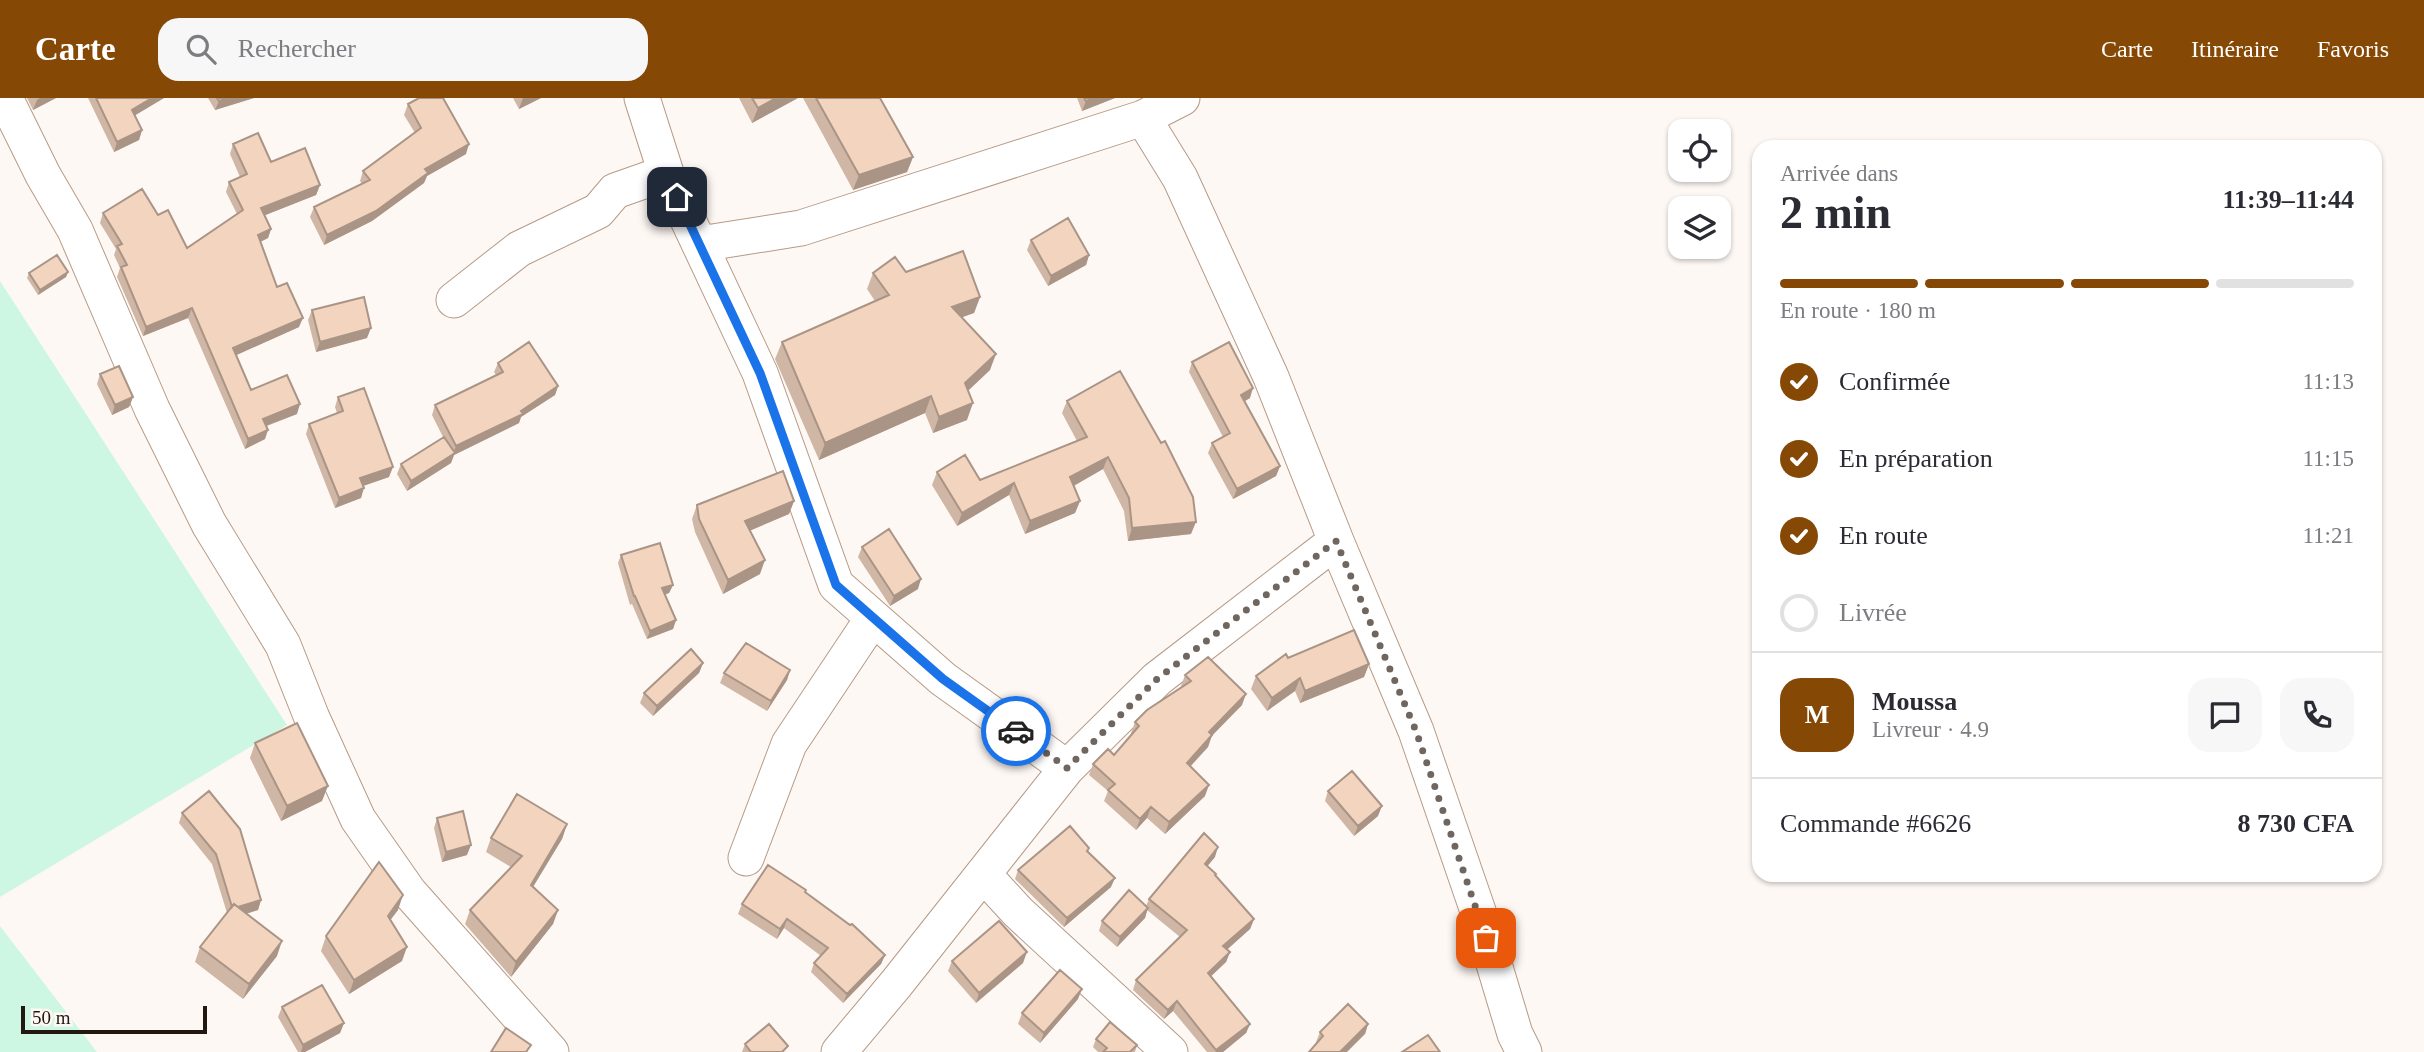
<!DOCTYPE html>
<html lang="fr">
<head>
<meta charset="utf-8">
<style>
  :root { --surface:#fff; --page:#f7f7f7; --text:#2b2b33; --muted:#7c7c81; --line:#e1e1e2; --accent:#854805 }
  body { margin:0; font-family:"Times New Roman",serif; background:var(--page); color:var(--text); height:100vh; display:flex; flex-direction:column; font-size:26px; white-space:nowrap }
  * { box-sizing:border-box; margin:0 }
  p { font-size:23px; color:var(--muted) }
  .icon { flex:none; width:38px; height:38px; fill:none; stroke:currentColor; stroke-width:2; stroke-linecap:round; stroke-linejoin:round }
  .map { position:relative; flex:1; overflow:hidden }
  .side { position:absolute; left:1752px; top:42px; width:630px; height:742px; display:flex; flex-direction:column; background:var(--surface); border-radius:21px; box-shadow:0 2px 5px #0004 }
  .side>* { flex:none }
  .controls { position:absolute; left:1668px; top:21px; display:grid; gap:14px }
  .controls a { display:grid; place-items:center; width:63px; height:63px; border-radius:14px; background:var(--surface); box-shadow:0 2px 5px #0004; font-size:35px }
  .scale { position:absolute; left:21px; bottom:18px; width:186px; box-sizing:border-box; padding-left:7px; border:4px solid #231811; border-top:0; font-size:19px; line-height:24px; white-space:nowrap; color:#231811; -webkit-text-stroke:5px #fef8f4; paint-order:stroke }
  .pin { position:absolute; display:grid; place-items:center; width:60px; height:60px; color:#fff; margin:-30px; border-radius:14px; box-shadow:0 4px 10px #0006 }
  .courier { position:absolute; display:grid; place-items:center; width:70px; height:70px; margin:-35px; border:5px solid #1a73e8; border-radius:50%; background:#fff; color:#222; box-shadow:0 2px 9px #0007 }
  .headline em { font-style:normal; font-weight:800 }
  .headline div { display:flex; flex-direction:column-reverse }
  .headline { display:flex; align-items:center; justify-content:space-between; height:119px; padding:0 28px }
  h1 { font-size:46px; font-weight:800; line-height:52px }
  .bar { display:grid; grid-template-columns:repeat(4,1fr); gap:10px 7px; align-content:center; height:84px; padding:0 28px }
  .bar i { height:9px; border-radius:5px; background:var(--line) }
  .bar .active { background:var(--accent) }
  .bar p { grid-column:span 4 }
  .line { display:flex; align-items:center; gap:18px; padding:0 28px; border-top:2px solid var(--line) }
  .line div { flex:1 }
  .round { display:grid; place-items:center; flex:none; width:74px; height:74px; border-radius:21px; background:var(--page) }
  ol { padding:0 28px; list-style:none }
  li { display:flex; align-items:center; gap:21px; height:77px }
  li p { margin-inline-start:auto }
  li .icon { padding:7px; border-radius:50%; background:var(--accent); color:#fff; stroke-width:4 }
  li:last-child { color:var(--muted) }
  li i { width:38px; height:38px; border:4px solid var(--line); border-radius:50% }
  header { display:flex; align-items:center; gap:42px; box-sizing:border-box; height:98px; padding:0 35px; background:var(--accent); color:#fff }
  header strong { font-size:33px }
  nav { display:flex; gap:38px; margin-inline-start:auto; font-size:24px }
  .search { width:490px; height:63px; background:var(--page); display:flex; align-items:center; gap:18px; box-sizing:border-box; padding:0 24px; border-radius:21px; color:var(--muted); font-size:26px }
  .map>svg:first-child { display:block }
  .green { fill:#cdf7e3 }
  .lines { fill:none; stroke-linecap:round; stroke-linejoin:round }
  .minor-casing { stroke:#b69a86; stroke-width:37 }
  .minor { stroke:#fff; stroke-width:35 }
  .wall { fill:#d0b6a4 }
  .shaded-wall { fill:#a99486 }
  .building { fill:#f2d4bf; stroke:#a99486; stroke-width:2 }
  .done { stroke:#706660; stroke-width:7; stroke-dasharray:0 12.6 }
  .route { stroke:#1a73e8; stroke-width:9 }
</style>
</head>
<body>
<header>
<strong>Carte</strong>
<div class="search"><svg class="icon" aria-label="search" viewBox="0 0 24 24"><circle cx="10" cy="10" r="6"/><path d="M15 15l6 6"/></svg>Rechercher</div>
<nav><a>Carte</a><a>Itinéraire</a><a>Favoris</a></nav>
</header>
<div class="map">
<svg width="2424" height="954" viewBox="0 0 2424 954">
  <rect width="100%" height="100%" fill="#fef8f4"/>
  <path class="green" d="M0,183L287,627L0,799Z
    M0,828L97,954H0Z"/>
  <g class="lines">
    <g class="minor-casing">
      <path id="minor" d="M5,0L43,77L75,132L152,311L209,426L283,547L312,620L358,721L409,794L551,954
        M642,0L666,75L760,275L836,487L943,581L1067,670
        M1143,20L1182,0
        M700,146L801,130L1143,20L1180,80L1271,279L1336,443L1416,633L1479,816L1515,936L1524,954
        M454,202L519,151L598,113L615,93L666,75
        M746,760L789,646L873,520
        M983,776L1018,814L1170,954
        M839,954L896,886L1067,670L1157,581L1336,443"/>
    </g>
    <use href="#minor" class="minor"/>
  </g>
  <path class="wall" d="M27,0H56L33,12Z
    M88,0H164L135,17L142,32L139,42L114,54Z
    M208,0H254L215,12Z
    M513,0H541L519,11Z
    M739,0H798L752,25Z
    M803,0H880L913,59L907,74L853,92Z
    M1077,0H1115L1082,13Z
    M408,6L466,56L427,78L424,85L372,123L324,147L310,119L314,109L362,86L360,83L363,73L415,35L404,17Z
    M233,46L320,87L316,97L265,117L271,131L268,140L260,144L277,189L299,229L236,257L251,292L297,316L267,328L265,341L245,351L188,220L143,238L117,179L120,170L114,157L116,151L100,125L103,115L158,117L187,150L237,116L226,94L229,84L240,79L230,56Z
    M1031,142L1089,157L1086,167L1048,188L1027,152Z
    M68,174L66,179L38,197L27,180L29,175Z
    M906,174L980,199L974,215L962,219L990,272L968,293L967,322L933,335L925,315L819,362L775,261L782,244L875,203L867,191L873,175Z
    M312,212L367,240L316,254L308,222Z
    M1192,264L1250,300L1245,303L1280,368L1276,378L1233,401L1208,355L1212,345L1223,339L1189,274Z
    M498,265L558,288L555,297L521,319L519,325L454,357L451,365L407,393L397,376L401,366L443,339L432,317L435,307L496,277L494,274Z
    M100,276L133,299L129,309L112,317L97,286Z
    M338,299L389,379L363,388L361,400L335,410L306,336L309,326L337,315L335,309Z
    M1067,303L1191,436L1128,443L1124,413L1103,371L1074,388L1080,403L1075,415L1025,436L1009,397L957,428L932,387L937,374L980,382L1077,343L1062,315Z
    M794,403L789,416L750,432L760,476L723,496L695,434L692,421L697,407Z
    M862,449L918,491L890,508L858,459Z
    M621,457L673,487L669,495L665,497L676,522L673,531L647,541L632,506L630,507L618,465Z
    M1288,560L1369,566L1364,579L1300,605L1295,593L1267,613L1251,591L1256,578Z
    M703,565L699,575L653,618L640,605L644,595Z
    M790,572L787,582L767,613L720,585L724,575Z
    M1185,577L1242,607L1212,637L1208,649L1191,668L1205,698L1165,736L1147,720L1136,732L1104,703L1108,693L1089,677L1093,666L1114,657L1132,636L1131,635L1135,624L1182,589L1181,588Z
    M255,645L322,703L281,723L250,660Z
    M1328,693L1378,718L1354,738L1325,703Z
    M182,715L261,802L258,812L246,816L277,858L243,901L195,864L200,849L227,815L212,766L179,725Z
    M437,720L467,757L442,764L434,730Z
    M567,726L562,741L533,789L558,812L553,826L511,879L465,826L470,812L511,769L486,754L491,740Z
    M1089,750L1088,754L1111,789L1064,829L1015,781L1018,772Z
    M1215,759L1207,768L1216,776V778L1254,821L1250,831L1227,851L1230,854L1226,864L1211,878L1250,926L1246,935L1223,954H1207L1173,913L1164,921L1133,892L1136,882L1180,839L1147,812L1145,820L1117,849L1099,833L1102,823L1146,808L1149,801Z
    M805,795L885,857L881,866L843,905L811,874L814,865L821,858L784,830L777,841L738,816L742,806Z
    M398,812L390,822L402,863L349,896L321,853L326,838Z
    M952,863L1023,865L976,905L948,873Z
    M1078,901L1040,945L1018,926L1022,915Z
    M282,909L344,925L340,935L305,954H298L278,919Z
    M1368,926L1365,936L1317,945L1316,944L1320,934Z
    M1096,941L1137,947L1135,954H1098L1093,949Z
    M745,946L786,954H742Z"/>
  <path class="shaded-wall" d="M40,0H56L33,12L37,2Z
    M152,0H164L129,21L132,12Z
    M228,0H254L215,12L219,3Z
    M523,0H541L519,11Z
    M776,0H798L752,25L758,10Z
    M1094,0H1115L1082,13L1086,3Z
    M142,32L139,42L114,54L117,44Z
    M469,46L466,56L427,78L424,85L372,123L324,147L327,137L425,71Z
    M913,59L907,74L853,92L859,77Z
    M320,87L316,97L258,120L261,110Z
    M271,131L268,140L254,147L258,137Z
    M1089,157L1086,167L1048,188L1051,178Z
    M68,174L66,179L38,197L40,192Z
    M980,199L974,215L946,225L952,209Z
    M192,210L188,220L143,238L146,229Z
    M303,220L299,229L230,260L233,250Z
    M371,230L367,240L316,254L320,244Z
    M996,256L990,272L959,301L965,285Z
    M558,288L555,297L521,319L519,325L454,357L451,365L407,393L411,383L453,356L456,348L521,313Z
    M1253,290L1250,300L1238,307L1241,297Z
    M931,298L925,315L819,362L825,345Z
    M133,299L129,309L112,317L115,307Z
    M973,305L967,322L933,335L939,319Z
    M300,306L297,316L260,330L263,321Z
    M268,332L265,341L245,351L248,341Z
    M1108,359L1103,371L1066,392L1070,379Z
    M1280,368L1276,378L1233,401L1237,391Z
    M393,369L389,379L357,390L360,380Z
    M1014,385L1009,397L957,428L962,415Z
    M364,390L361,400L335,410L339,400Z
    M794,403L789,416L740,437L745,423Z
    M1080,403L1075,415L1025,436L1030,423Z
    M1196,424L1191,436L1128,443L1132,430Z
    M765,462L760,476L723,496L728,482Z
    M921,481L918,491L890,508L894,498Z
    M673,487L669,495L659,498L662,490Z
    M676,522L673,531L647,541L650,533Z
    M703,565L699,575L653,618L657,608Z
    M1369,566L1364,579L1300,605L1305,593Z
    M790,572L787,582L767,613L771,603Z
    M1300,580L1295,593L1267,613L1272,600Z
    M1246,596L1242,607L1205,645L1209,634Z
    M1212,637L1208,649L1183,676L1187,665Z
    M1209,687L1205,698L1165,736L1169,724Z
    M328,688L322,703L281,723L287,708Z
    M1382,708L1378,718L1354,738L1358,728Z
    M1151,709L1147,720L1136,732L1140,721Z
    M567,726L562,741L525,802L531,787Z
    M471,747L467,757L442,764L446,754Z
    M1218,749L1215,759L1201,776L1205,766Z
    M1115,780L1111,789L1064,829L1067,820Z
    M403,797L398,812L382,833L388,818Z
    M261,802L258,812L229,821L232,811Z
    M1148,810L1145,820L1117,849L1120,839Z
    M558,812L553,826L511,879L516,864Z
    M787,821L784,830L777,841L780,831Z
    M1254,821L1250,831L1220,858L1223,848Z
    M282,843L277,858L243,901L249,886Z
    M407,849L402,863L349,896L354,882Z
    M1027,854L1023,865L976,905L979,895Z
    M1230,854L1226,864L1204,885L1208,875Z
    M885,857L881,866L843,905L847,896Z
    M1082,891L1078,901L1040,945L1044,935Z
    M1177,903L1173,913L1164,921L1168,912Z
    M344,925L340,935L305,954H301L303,947Z
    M1250,926L1246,935L1223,954H1216V952Z
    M1368,926L1365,936L1347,954H1340Z"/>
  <path class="building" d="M96,0H152L132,12L142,32L117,44Z
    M217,0H228L219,3Z
    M419,0H443L469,46L425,71L428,75L376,113L327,137L314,109L370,82L363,73L421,30L408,6Z
    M752,0H776L758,10Z
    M816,0H880L913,59L859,77Z
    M1084,0H1094L1086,3Z
    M258,35L271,64L305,50L320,87L261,110L271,131L258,137L277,189L287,185L303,220L233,250L251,292L287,277L300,306L263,321L268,332L248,341L192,210L146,229L121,169L127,167L117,148L122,146L103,115L142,91L158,117L168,112L187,150L243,112L229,84L247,76L233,46Z
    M1068,120L1089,157L1051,178L1031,142Z
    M963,153L980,199L952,209L996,256L965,285L973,305L939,319L931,298L825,345L782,244L889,197L873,175L895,159L906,174Z
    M57,157L68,174L40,192L29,175Z
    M364,199L371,230L320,244L312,212Z
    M529,244L558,288L521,313L523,316L456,348L435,307L503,274L498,265Z
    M1229,244L1253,290L1241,297L1280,368L1237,391L1212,345L1230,335L1192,264Z
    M119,268L133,299L115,307L100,276Z
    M1120,273L1161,345L1165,343L1193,399L1196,424L1132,430L1129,400L1108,359L1070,379L1080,403L1030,423L1014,385L962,415L937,374L965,357L980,382L1087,339L1067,303Z
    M364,290L393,369L360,380L364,390L339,400L309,326L343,313L338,299Z
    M444,339L455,355L411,383L401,366Z
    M783,373L794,403L745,423L765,462L728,482L699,421L697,407Z
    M889,431L921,481L894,498L862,449Z
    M660,445L673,487L662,490L676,522L650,533L635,498H634L621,457Z
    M1354,532L1369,566L1305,593L1300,580L1272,600L1256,578L1286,556L1288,560Z
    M746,545L790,572L771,603L724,575Z
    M691,551L703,565L657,608L644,595Z
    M1208,559L1246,596L1209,634L1212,637L1187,665L1209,687L1169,724L1151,709L1140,721L1108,692L1115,686L1093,666L1108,651L1114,657L1139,628L1135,624L1147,612L1191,583L1185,577Z
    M297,625L328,688L287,708L255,645Z
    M1352,673L1382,708L1358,728L1328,693Z
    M209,693L240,731L261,802L238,809L234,806L232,809L216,756L182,715Z
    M517,696L567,726L531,787L558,812L516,864L470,812L522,758L491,740Z
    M463,713L471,747L446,754L437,720Z
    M1070,728L1089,750L1087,753L1115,780L1067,820L1018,772Z
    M1204,735L1218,749L1205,766L1216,776L1215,777L1254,821L1223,848L1230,854L1208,875L1250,926L1216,952L1177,903L1168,912L1136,882L1187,832L1149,801Z
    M379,764L403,797L388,818L407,849L354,882L326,838Z
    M768,767L806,792L805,794L850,827L852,826L885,857L847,896L814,865L828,850L787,821L780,831L742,806Z
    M1129,792L1148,810L1120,839L1102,823Z
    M234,806L282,843L249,886L200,849Z
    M999,823L1027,854L979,895L952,863Z
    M1060,872L1082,891L1044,935L1022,915Z
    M322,887L344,925L303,947L282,909Z
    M1348,906L1368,926L1340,954H1309L1323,938L1320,934Z
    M1110,924L1137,947L1130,954H1103L1107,950L1096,941Z
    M769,926L788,948L782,954H751L745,946Z
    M506,930L531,947L526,954H491Z
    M1428,937L1440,954H1402Z"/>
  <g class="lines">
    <path class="done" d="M1016,633L1067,670L1157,581L1336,443L1416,633L1486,840"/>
    <path class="route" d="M677,99L760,275L836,487L943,581L1016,633"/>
  </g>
</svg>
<div class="controls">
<a><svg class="icon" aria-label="locate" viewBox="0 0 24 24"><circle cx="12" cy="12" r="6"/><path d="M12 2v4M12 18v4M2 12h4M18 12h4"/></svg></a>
<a><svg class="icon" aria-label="layers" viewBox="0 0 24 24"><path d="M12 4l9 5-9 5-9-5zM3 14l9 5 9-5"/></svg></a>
</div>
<div class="scale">50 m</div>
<div class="pin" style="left:1486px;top:840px;background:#ea580c"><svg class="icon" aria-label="bag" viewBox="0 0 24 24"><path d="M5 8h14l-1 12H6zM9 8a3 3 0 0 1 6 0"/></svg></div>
<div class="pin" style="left:677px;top:99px;background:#1f2937"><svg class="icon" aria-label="home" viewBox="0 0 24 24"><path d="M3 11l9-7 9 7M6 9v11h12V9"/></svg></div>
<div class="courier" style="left:1016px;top:633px"><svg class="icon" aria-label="car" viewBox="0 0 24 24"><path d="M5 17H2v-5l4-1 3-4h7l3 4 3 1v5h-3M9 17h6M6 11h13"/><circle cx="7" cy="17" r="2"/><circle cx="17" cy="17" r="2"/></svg></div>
<section class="side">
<div class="headline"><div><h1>2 min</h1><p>Arrivée dans</p></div><em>11:39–11:44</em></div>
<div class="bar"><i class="active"></i><i class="active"></i><i class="active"></i><i></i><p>En route · 180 m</p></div>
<ol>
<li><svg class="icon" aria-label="check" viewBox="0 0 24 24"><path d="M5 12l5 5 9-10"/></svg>Confirmée<p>11:13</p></li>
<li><svg class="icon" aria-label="check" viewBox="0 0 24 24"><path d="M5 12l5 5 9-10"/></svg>En préparation<p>11:15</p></li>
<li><svg class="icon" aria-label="check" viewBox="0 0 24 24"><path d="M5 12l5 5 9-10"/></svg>En route<p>11:21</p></li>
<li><i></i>Livrée</li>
</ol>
<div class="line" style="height:126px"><b class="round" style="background:var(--accent);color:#fff">M</b><div><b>Moussa</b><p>Livreur · 4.9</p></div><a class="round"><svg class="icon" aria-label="chat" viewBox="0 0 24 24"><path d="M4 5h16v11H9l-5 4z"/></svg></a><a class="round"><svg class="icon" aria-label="phone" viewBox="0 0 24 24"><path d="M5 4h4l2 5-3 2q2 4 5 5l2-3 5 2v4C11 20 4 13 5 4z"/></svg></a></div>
<div class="line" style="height:91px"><div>Commande #6626</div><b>8 730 CFA</b></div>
</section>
</div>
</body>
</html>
